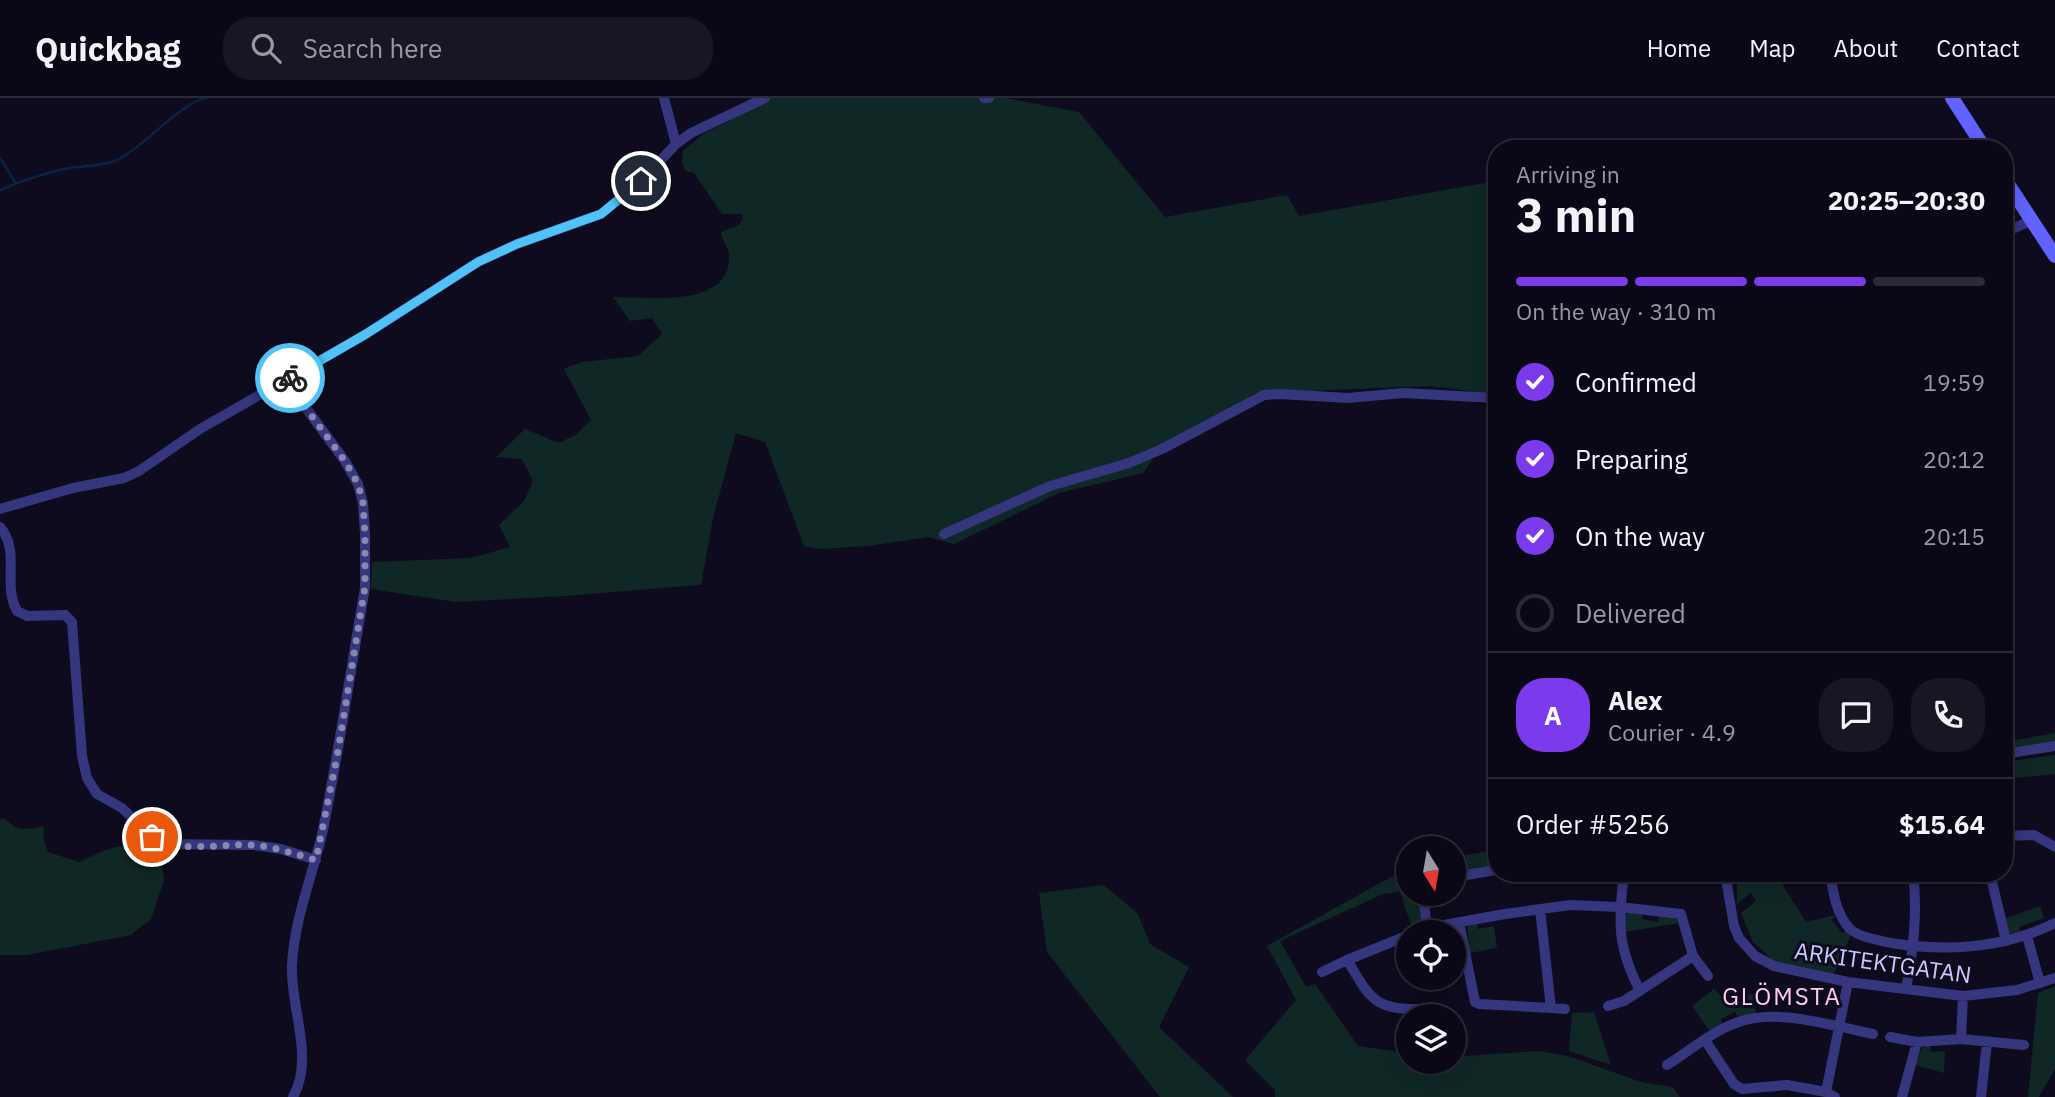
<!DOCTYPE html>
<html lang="en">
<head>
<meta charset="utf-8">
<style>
  :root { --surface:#0a0816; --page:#181623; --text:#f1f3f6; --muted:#999aa1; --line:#2a2935; --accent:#7c3aed }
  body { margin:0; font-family:"IBM Plex Sans",sans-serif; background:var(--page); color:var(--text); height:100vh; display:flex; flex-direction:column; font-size:26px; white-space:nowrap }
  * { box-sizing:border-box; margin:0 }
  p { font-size:23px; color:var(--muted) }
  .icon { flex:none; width:38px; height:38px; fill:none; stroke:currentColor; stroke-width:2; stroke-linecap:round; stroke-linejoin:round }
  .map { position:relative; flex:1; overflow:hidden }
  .sheet { position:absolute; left:1488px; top:42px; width:525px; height:742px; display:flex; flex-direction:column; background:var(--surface); border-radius:28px; box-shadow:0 4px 18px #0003,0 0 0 2px var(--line) }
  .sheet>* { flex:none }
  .needle { width:46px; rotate:169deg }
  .fabs { position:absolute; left:1396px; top:738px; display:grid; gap:14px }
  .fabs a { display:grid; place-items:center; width:70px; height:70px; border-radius:50%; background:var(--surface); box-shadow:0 4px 18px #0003,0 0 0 2px var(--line); font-size:35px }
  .pin { position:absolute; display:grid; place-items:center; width:60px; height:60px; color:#fff; margin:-30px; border:4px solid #fff; border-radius:50%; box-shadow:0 2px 7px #0007 }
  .courier { position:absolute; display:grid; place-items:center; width:70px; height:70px; margin:-35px; border:5px solid #4fc3f7; border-radius:50%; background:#fff; color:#222; box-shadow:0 2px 9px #0007 }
  .headline em { font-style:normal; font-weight:700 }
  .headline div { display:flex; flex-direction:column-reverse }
  .headline { display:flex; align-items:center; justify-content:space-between; height:119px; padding:0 28px }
  h1 { font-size:46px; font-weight:700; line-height:52px }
  .bar { display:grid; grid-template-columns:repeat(4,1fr); gap:10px 7px; align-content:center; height:84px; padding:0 28px }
  .bar i { height:9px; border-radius:5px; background:var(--line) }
  .bar .on { background:var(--accent) }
  .bar p { grid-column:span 4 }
  .line { display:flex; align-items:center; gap:18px; padding:0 28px; border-top:2px solid var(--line) }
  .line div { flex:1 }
  .round { display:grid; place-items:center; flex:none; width:74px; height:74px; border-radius:28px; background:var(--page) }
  ol { padding:0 28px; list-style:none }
  li { display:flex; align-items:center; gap:21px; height:77px }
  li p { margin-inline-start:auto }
  li .icon { padding:7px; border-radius:50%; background:var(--accent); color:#fff; stroke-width:4 }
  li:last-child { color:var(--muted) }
  li i { width:38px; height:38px; border:4px solid var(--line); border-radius:50% }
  header { display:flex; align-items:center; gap:42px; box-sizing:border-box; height:98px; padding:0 35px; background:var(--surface); border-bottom:2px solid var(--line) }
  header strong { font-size:33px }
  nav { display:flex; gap:38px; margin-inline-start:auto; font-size:24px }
  .search { width:490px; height:63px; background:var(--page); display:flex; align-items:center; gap:18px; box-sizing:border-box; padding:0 24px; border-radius:28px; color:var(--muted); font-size:26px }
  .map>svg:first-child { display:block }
  .green { fill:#0f2826 }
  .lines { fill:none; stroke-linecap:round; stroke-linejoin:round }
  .stream { stroke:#0b2343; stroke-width:2.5 }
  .minor { stroke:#35367e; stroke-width:10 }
  .secondary { stroke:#6063ff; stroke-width:14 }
  .done { stroke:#8a86b0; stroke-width:7; stroke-dasharray:0 12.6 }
  .route { stroke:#4fc3f7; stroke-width:9 }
  .labels { text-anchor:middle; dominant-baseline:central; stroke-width:6; stroke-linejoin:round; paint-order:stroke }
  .street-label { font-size:23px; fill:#ccc9ff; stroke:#0e0b1e }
  .neighbourhood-label { font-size:24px; letter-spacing:2px; fill:#ffcbee; stroke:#0e0b1e }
</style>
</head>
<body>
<header>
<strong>Quickbag</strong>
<div class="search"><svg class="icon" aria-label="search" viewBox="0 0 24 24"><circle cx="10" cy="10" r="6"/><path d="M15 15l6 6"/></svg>Search here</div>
<nav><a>Home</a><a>Map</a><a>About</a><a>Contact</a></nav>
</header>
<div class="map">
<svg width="2055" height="999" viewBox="0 0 2055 999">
  <rect width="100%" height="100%" fill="#0e0b1e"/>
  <path class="green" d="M751,0H1006L1079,14L1165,119L1287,97L1299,118L1496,83V294L1484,295L1430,288L1257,295L1162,348L1143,375L1059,395L954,446L928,439L868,448L820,451L804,448L765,344L736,335L713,420L701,487L564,498L456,504L371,491L372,464L471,460L510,449L499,427L524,403L533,383L522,361L496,359L525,331L559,345L577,336L591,322L564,271L582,264L638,258L662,236L652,220L630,223L613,199C646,199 729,211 729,160C730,150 722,143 721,134L739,127L743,121L742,116H722L694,75L685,73L682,64L683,53L703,36L730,23L728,14Z
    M2055,635V643L2004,651V644Z
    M2055,657V676L2004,681V664Z
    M0,720C12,723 1,719 11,726C20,734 32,731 43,728L44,742L48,754L79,764C110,749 126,741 161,752L164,782L151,821L131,837L27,857H0Z
    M1496,752V771L1454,778V759Z
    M1409,772V796H1421C1422,809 1428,827 1413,833L1400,794L1383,796L1280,843L1306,889L1315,886L1358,948L1409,955V964H1454V953L1465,958L1538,953L1568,958L1641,984L1673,989L1680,999H1275V992L1245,962L1296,902L1267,848L1389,780Z
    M1737,775H1775L1806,824L1836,817L1832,822L1842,835L1847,831L1852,834L1834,876L1775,864L1753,844L1741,815L1756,803L1751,795L1737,806Z
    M1104,787L1138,816L1150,846L1189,869L1159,929L1233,999H1160L1047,854L1039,795Z
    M2040,808L2044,820L2019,829L2020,835L2015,837L2009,835L2004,821Z
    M1629,814H1643L1642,821L1658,824L1659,816L1676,820L1680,825L1624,834L1625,817Z
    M1477,825L1478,831L1494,828L1497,850L1470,855L1467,829Z
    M2055,888V971L2039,999H2028L2038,895Z
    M1714,891L1723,900L1753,896L1756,916L1738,920L1735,914L1721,921L1722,927L1709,932L1692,908Z
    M1594,914L1611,967L1569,953L1572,915Z
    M1930,947L1931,954L1945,953L1944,975L1915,967L1922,950Z"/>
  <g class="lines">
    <path class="stream" d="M0,60L15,84
      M0,92C22,83 45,75 68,70C86,67 105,69 121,60C146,46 181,5 206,0"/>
    <path class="minor" d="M664,0L676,46
      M984,0H989
      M2004,135L2032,122
      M286,283L345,363L358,386L363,405L365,436V490C351,570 339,652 323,732C313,776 294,822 292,867C290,910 315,959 293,999
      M0,411L73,390L124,380L139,373L200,331L366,236L478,164L517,146L601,116L641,83L676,46L691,35L765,0
      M0,429C21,453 2,486 17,513L27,518L65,517L72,524L82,658L87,680L97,696L122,710L152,739L163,746L254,747L281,751L316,762
      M944,436L1050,388L1129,365L1162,351L1264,297L1279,296L1348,300L1403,295L1496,300
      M2004,656L2055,648
      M2004,738L2034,737L2055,749
      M1624,775C1618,824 1617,848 1640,893
      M1725,775L1734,828L1739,840L1755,858L1774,868L1848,884L1963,898L2017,892L2055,880
      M1830,775C1833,794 1836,816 1850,831C1861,840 1878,842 1891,845C1948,854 2003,851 2055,825
      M1990,775L2006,843
      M1776,776L1778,775
      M1454,779L1496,772
      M1423,796L1427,830
      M1459,824L1475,904L1479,906L1551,910L1540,811
      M1414,835L1427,830L1505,816L1570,807L1620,809L1681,816L1693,858L1624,903L1608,908
      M1409,837L1347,862C1369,897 1372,912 1417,911
      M2027,838L2040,885
      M1693,858L1708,878
      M1322,874L1347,862
      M1906,891C1913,853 1918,815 1913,775
      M1551,910L1565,911
      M1890,939L1917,944L1961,941L2024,947
      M1961,941L1963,898
      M1705,942L1734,986L1742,991L1787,987L1826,994L1835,999
      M1667,967C1689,953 1711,934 1736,925C1776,909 1832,928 1873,936
      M1826,994L1848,884
      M1902,999L1917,944
      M1981,999L1987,944"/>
    <path class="secondary" d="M1952,0L1985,51
      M2004,80L2055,158"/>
  </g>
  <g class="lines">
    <path class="done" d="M152,739C177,756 223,745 253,747C275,749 295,756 316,762L337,659L365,489V436L363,405L358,386L345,363L286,283L290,280"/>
    <path class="route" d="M290,280L366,236L478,164L517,146L601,116L641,83"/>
  </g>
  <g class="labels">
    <g class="street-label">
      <text transform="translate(1883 864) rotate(8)">ARKITEKTGATAN</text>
    </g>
    <g class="neighbourhood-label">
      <text x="1782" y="898">GLÖMSTA</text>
    </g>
  </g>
</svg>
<div class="fabs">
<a><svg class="needle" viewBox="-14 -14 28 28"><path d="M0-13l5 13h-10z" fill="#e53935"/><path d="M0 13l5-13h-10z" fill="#999aa1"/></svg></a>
<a><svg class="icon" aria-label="locate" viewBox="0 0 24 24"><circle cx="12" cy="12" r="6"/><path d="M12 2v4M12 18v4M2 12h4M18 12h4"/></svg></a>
<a><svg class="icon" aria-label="layers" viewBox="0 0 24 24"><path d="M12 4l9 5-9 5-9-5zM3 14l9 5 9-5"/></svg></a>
</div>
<div class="pin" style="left:152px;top:739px;background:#ea580c"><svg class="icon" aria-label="bag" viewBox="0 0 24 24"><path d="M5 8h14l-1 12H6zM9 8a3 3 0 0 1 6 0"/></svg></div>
<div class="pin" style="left:641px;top:83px;background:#1f2937"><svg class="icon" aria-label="home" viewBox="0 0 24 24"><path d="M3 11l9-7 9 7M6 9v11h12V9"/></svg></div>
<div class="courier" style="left:290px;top:280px"><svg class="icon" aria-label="bike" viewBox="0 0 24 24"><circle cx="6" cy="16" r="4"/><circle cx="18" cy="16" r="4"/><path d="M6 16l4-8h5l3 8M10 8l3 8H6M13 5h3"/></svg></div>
<section class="sheet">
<div class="headline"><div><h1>3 min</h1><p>Arriving in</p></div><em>20:25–20:30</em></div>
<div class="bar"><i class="on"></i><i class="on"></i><i class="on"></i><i></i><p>On the way · 310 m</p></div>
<ol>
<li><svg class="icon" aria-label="check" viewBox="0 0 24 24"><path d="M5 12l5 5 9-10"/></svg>Confirmed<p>19:59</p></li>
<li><svg class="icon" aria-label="check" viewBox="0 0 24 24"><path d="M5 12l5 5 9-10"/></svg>Preparing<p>20:12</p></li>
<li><svg class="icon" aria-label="check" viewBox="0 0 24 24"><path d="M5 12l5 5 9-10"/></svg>On the way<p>20:15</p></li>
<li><i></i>Delivered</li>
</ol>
<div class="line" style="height:126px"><b class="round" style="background:var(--accent);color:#fff">A</b><div><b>Alex</b><p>Courier · 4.9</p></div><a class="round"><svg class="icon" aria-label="chat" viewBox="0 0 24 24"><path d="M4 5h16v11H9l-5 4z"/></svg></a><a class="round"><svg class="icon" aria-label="phone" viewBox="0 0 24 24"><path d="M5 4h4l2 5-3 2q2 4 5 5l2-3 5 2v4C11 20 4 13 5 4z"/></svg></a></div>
<div class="line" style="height:91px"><div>Order #5256</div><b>$15.64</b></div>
</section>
</div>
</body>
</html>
